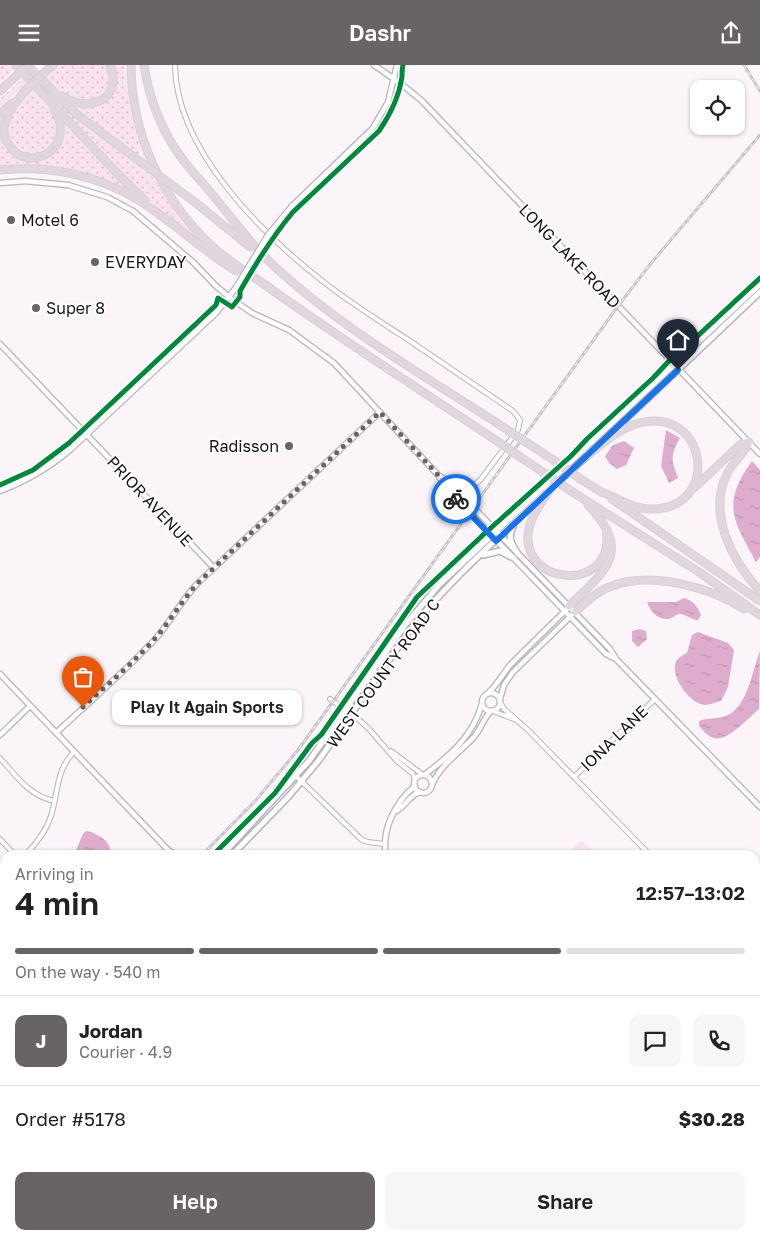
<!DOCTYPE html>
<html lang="en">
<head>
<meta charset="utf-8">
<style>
  :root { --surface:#fff; --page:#f6f6f6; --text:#222; --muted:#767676; --line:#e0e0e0; --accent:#686366 }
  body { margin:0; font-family:"Golos Text",sans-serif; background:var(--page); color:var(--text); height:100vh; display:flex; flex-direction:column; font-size:19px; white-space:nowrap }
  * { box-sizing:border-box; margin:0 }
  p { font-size:16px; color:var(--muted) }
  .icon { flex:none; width:28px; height:28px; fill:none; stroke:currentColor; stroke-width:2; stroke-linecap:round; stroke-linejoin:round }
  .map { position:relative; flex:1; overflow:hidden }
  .sheet { position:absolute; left:0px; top:785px; width:760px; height:390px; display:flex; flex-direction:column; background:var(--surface); border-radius:15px 15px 0 0; box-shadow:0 1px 4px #0004 }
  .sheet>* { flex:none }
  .controls { position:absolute; left:690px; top:15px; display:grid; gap:10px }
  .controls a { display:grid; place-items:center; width:55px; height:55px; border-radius:10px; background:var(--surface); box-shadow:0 1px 4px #0004; font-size:25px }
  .pin { position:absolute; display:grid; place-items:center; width:42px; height:42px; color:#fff; margin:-51px -21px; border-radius:50% 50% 50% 0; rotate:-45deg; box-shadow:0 0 5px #0007 }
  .pin .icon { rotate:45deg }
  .courier { position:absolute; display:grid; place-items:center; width:50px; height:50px; margin:-25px; border:4px solid #1a73e8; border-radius:50%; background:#fff; color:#222; box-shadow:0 1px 6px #0007 }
  .bubble { position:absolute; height:35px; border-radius:10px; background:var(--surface); box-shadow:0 1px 4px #0004; font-size:16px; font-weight:600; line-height:35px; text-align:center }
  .summary em { font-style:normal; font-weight:600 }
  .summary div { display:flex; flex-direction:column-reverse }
  .summary { display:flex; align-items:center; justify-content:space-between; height:85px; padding:0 15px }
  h1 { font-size:32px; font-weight:600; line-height:38px }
  .bar { display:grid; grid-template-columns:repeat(4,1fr); gap:8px 5px; align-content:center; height:60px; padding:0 15px }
  .bar i { height:6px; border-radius:4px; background:var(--line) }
  .bar .on { background:var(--accent) }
  .bar p { grid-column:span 4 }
  .line { display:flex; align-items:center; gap:12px; padding:0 15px; border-top:1px solid var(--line) }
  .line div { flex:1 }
  .round { display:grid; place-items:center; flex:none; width:52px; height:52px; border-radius:10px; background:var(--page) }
  .primary-button { display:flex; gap:10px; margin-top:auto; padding:10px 15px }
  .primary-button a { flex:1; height:58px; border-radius:10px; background:var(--accent); color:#fff; font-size:20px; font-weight:600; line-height:58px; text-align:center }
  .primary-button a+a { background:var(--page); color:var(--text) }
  header { display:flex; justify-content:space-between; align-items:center; height:65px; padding:0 15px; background:var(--accent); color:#fff; font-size:22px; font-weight:600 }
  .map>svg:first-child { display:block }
  .grass { fill:url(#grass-dots) }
  .park { fill:url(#park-crowns) }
  .water { fill:url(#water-ripples) }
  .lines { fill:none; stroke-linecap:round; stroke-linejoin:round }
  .minor-casing { stroke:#b8b4b7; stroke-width:6 }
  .tertiary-casing { stroke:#b8b4b7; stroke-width:7 }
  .secondary-casing { stroke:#b8b4b7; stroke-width:8 }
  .motorway-casing { stroke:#d4d1d3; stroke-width:9 }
  .minor { stroke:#fefdfe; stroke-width:4 }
  .tertiary { stroke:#fefdfe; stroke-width:4.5 }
  .secondary { stroke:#fefdfe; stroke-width:5 }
  .motorway { stroke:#e2d6de; stroke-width:7 }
  .rail-casing { stroke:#c7c5c7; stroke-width:3 }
  .rail { stroke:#fff; stroke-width:1; stroke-dasharray:4; stroke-linecap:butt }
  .tertiary-bridge-casing { stroke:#b8b4b7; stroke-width:7; stroke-linecap:butt }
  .motorway-bridge-casing { stroke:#d4d1d3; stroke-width:9; stroke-linecap:butt }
  .tertiary-bridge { stroke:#fefdfe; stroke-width:4.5 }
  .motorway-bridge { stroke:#e2d6de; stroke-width:7 }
  .cycleway-casing { stroke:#fff; stroke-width:8 }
  .cycleway { stroke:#00873e; stroke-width:5 }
  .done { stroke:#686366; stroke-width:5; stroke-dasharray:0 9 }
  .route { stroke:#1a73e8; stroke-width:6 }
  .poi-dot { fill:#686366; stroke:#fff; stroke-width:2 }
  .labels { text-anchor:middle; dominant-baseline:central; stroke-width:4; stroke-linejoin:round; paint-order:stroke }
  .poi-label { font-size:16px; fill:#191517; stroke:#fff; text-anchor:start }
  .street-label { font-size:16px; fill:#191517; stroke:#fff }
</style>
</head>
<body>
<header><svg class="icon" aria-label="menu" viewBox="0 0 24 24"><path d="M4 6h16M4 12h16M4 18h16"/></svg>Dashr<svg class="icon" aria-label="share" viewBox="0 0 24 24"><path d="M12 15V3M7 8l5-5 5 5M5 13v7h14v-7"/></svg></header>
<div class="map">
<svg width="760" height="1175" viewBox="0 0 760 1175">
  <defs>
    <pattern id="grass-dots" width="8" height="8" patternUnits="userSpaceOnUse" patternTransform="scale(1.25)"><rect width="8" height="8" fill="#fbe2f1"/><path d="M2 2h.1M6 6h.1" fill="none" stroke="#d7c1ce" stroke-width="1.8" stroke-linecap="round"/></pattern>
    <pattern id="park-crowns" width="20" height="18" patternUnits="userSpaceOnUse" patternTransform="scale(1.25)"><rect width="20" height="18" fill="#fbe2f1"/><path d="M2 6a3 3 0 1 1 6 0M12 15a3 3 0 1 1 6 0" fill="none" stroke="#d7c1ce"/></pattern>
    <pattern id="water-ripples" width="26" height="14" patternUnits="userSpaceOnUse" patternTransform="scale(1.25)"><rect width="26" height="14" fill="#deadcd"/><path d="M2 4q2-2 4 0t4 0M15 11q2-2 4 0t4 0" fill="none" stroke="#be94af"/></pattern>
  </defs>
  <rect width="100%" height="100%" fill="#fbf4f8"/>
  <path class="grass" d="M0,0H13L15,3L0,18Z
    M59,0H108C113,24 110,28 88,38L63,29L45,13Z
    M113,0H125C127,39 133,63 147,98L143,95L144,93L141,85L137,91L70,38L89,42L102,37L116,10Z
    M23,13L27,18L0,42V34Z
    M34,24L52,43L57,54L56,76C52,80 47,87 42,88C25,94 3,81 6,61C9,46 24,33 34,24Z
    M45,24L65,43L134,96L135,98C154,106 162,128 175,145C186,160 199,174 213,186L173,157L143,130L118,105Z
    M5,50L3,74L24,93L51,88L62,54L134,128L96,112L0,103V55Z"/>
  <path class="park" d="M582,775L596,790H566Z
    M755,1041L760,1047V1175H674V1170H755Z
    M321,1170H381L385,1175H316Z"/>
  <path class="water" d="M666,365L680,373C670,390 671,395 678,413L669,418L661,401Z
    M624,376L634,383L626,400L617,404L609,398L605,391L613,380Z
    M752,396L760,405V492L756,497C733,455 721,439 752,396Z
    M684,533C694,536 697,541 701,550L698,555C691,555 686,549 679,549C675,550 672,554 668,554C658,555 650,546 647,537H676Z
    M639,564L646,566L647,574L638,582L632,576V566Z
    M698,567L728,578L734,585L728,622L721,636C716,637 710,640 705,640C689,639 668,609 677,595C679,592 683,590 687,588L692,570Z
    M760,586L759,644C749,652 728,677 714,673C708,672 703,665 699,661V656C709,652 720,655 730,649C748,638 753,604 760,586Z
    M86,766C98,768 112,777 111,790H74L83,769Z"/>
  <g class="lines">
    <g class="minor-casing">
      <path id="minor" d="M175,0C176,85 262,169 325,218C352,239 381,257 410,276C444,299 479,323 513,346L520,355L518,365L481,414L458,436
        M330,634L356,652L368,663L397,696L413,709L415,715
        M500,637L504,644L528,665L650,790
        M493,646L516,655
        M391,686L423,710
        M0,693C16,711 30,731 54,736
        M296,711L362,775L368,777L384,779
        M574,712L655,634
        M0,774L15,790
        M25,790C36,779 46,767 51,751C58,729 56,704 74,687
        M755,854L760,850
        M0,857L5,862
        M0,900L5,896
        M655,1170L660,1175
        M417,1175L422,1170
        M498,1175L503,1170"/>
    </g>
    <g class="tertiary-casing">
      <path id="tertiary" d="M374,0L400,18L421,35L760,389
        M0,118L25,116L68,120L107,132L133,146L194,198L216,221L229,232L252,248L289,265L334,298L438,410L446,423L606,589L616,594
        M292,141L373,63L388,37L397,0
        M0,279L214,503
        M440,411L451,419L610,584L616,594L760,742
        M0,426C26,416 50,402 71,384L216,248L235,224
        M0,609L169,786L177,790
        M489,627C498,619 503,608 511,599L567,544
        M482 637a9 9 0 1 1 18 0a9 9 0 1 1-18 0Z
        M500,634L504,620L513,607L572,550
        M56,668C89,637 127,605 157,572C172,554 183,533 199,517L380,347
        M0,670L30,641
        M424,710C450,691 474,670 482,638
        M414 719a9 9 0 1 1 18 0a9 9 0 1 1-18 0Z
        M432,720C440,700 459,688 474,672C481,664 483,654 491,646
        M396,746C406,741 409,730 420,727
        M386,790C381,765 396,736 415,721
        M0,1138L5,1143
        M31,1170L35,1175
        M539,1170L544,1175
        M234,1175L239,1170"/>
    </g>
    <g class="secondary-casing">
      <path id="secondary" d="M610,369L760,227
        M550,424L592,387
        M513,462C507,473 512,480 518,489
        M483,490L500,486L511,492
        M222,790L309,696L405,560L439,520L760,219
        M232,790L289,731L319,695L410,565C449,515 498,474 543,430
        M0,981L5,977
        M0,991L5,987"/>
    </g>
    <g class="motorway-casing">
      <path id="motorway" d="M16,0L113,104L146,137
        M27,0L74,47L134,92
        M131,0C131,68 162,135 212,181C227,195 244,206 261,217C286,235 311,252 336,269C389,305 443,340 497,376
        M144,0C149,35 164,72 187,100C195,110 204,119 212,129C232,153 250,179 274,201C342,264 425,311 503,362
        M47,5L53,0
        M0,26L15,12
        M23,28C16,37 8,46 5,58C2,66 4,73 9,80C29,111 78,82 54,44
        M62,31C89,49 124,34 110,0
        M0,49L12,38
        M0,105C49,100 98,110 140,136C173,157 202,185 236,206
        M196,138L250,182
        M749,377C744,390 732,397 727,409C707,449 733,497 760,526
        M529,379L555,396
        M589,389C599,382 609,372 620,366C705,321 728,445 651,444C634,444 616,433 600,426
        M520,392L543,407
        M582,415L603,428
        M551,423C542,437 529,453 528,470C525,523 617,527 606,464
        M694,423L741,379L749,377
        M574,428L699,507L760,550
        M612,434L760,536
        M569,541C606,505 633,487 588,440
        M575,547C586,537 597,526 612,521C651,506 710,522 744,544"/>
    </g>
    <use href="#minor" class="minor"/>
    <use href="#tertiary" class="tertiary"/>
    <use href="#secondary" class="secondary"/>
    <use href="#motorway" class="motorway"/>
    <g class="rail-casing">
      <path id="rail" d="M744,0L760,26
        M202,790L256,735L298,685L618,241L652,197L760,70
        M0,964L5,959"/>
    </g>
    <use href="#rail" class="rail"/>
    <g class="tertiary-bridge-casing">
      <path id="tertiary-bridge" d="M235,224L268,170L292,141"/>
    </g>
    <g class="motorway-bridge-casing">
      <path id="motorway-bridge" d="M15,12L28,0
        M23,28L47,5
        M134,92L196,138
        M503,362L529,379
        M497,376L520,392
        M555,396L582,415
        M543,407L574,428"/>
    </g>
    <use href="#tertiary-bridge" class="tertiary-bridge"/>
    <use href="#motorway-bridge" class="motorway-bridge"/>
    <g class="cycleway-casing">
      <path id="cycleway" d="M0,420L33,405L69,378L216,240L218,233L232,242L240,232V226C256,198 272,172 293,147L379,66C390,50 399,32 402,12C402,8 402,4 403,0
        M213,790L275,728L312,678L321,670L417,532L483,470L571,391L587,374L653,313L669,296L690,278L760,213"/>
    </g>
    <use href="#cycleway" class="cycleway"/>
  </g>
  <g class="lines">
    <path class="done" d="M83,642C108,619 136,596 158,570C173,552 184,532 201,515L380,347L438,410L446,423L456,434"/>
    <path class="route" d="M456,434L496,476L678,305"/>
  </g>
  <g class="poi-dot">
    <circle cx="11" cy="155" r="5"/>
    <circle cx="95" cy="197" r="5"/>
    <circle cx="36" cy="243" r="5"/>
    <circle cx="289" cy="381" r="5"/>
  </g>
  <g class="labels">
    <g class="poi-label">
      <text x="21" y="155">Motel 6</text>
      <text x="105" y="197">EVERYDAY</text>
      <text x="46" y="243">Super 8</text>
      <text x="279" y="381" text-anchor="end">Radisson</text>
    </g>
    <g class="street-label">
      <text transform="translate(570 191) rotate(46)">LONG LAKE ROAD</text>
      <text transform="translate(150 436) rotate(47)">PRIOR AVENUE</text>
      <text transform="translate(383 608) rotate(-54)">WEST COUNTY ROAD C</text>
      <text transform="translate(614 673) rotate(-44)">IONA LANE</text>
    </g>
  </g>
</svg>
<div class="controls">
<a><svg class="icon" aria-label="locate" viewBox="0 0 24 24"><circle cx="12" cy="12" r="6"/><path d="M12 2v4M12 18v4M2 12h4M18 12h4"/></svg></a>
</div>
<div class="pin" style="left:83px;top:642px;background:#ea580c"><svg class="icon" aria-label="bag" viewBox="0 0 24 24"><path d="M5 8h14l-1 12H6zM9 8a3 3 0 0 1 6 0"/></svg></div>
<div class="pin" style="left:678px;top:305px;background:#1f2937"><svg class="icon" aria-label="home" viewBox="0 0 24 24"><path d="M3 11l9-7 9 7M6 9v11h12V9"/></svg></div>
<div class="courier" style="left:456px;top:434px"><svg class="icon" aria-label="bike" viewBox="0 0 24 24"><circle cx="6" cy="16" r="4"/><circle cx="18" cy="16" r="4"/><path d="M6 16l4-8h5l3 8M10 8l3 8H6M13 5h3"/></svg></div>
<div class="bubble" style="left:112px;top:625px;width:190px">Play It Again Sports</div>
<section class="sheet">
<div class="summary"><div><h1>4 min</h1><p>Arriving in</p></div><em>12:57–13:02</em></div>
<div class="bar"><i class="on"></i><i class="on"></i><i class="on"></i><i></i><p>On the way · 540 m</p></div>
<div class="line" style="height:90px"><b class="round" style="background:var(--accent);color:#fff">J</b><div><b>Jordan</b><p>Courier · 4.9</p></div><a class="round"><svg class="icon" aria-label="chat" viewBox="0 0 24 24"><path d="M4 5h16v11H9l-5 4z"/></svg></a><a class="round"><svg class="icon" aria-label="phone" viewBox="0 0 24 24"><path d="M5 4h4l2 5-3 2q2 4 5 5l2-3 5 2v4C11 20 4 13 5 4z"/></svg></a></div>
<div class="line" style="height:65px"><div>Order #5178</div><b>$30.28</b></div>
<div class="primary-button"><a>Help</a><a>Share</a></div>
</section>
</div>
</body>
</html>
